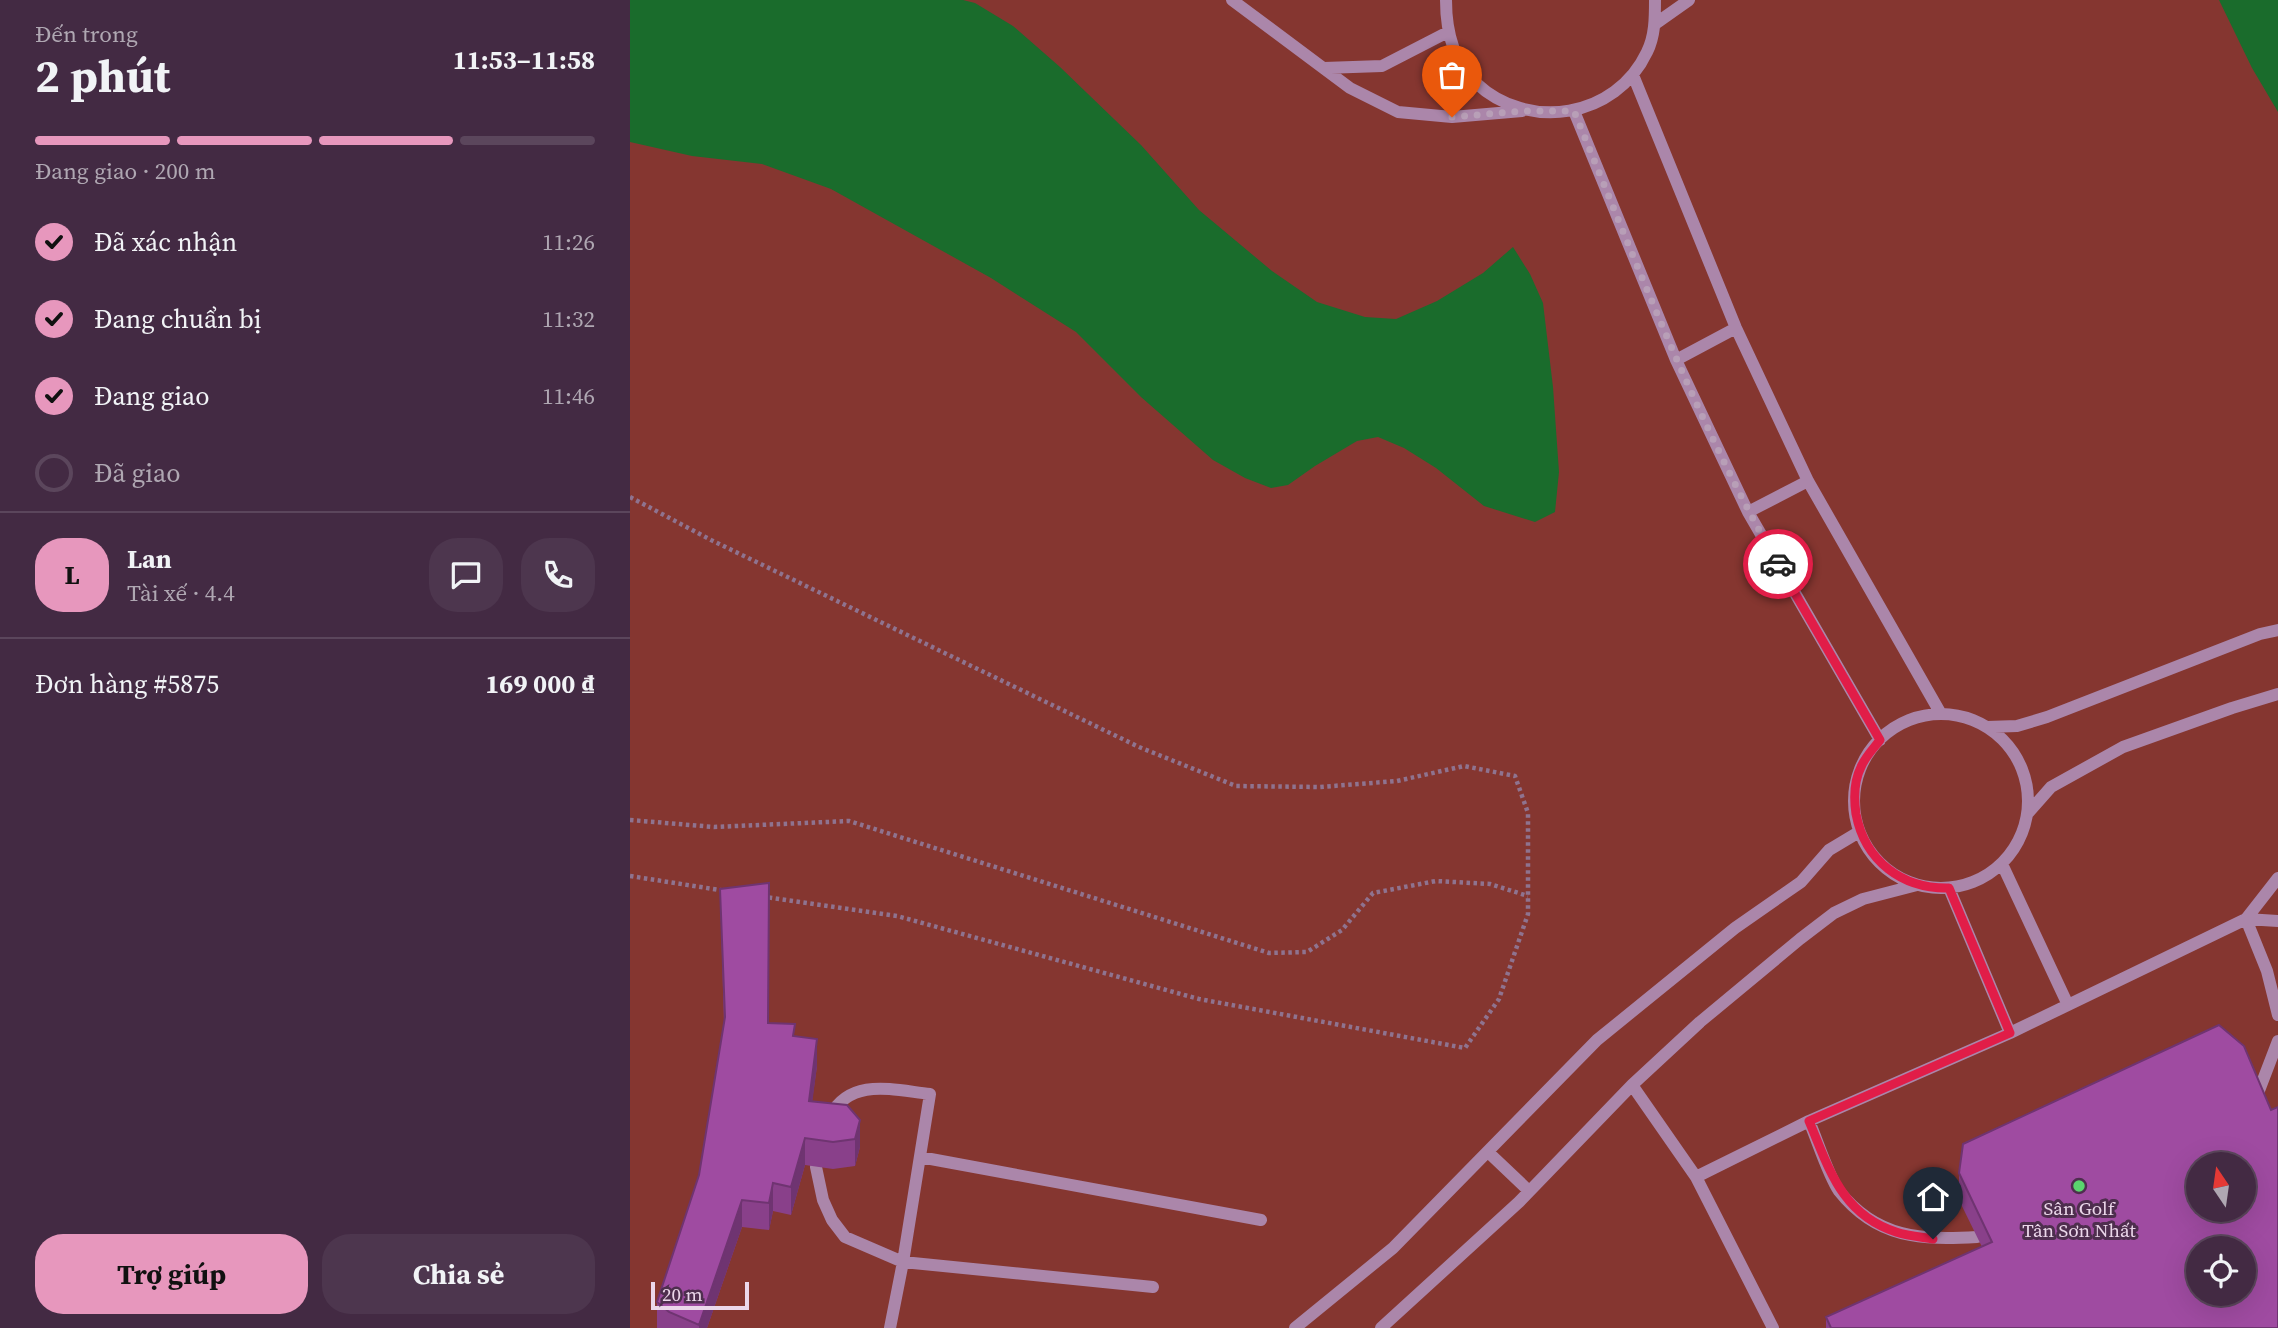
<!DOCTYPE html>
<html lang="vi">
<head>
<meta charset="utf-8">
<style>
  :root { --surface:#432a43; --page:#4d364e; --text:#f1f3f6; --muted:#afa7b2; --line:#5b465c; --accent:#e797bd }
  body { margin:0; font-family:"Source Serif 4",serif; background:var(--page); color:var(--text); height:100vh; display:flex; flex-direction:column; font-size:26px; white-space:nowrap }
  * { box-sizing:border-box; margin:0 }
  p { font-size:23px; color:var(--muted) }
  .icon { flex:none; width:38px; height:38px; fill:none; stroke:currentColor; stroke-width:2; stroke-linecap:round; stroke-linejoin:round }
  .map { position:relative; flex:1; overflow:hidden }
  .panel { display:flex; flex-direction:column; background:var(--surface); width:630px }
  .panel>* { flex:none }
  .needle { width:46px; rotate:347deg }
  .buttons { position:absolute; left:1556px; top:1152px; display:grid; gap:14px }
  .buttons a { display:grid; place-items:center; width:70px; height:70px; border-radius:50%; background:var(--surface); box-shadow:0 7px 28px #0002,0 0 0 2px var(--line); font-size:35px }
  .scale { position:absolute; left:21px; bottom:18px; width:98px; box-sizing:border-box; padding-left:7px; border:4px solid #ebd7ea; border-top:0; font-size:19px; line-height:24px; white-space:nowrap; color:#ebd7ea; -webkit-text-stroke:5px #4e2e4e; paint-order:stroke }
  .pin { position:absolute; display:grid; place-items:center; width:60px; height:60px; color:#fff; margin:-72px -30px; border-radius:50% 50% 50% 0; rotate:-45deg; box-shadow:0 0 7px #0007 }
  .pin .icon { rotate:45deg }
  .courier { position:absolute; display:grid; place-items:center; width:70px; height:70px; margin:-35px; border:5px solid #e11d48; border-radius:50%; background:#fff; color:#222; box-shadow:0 2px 9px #0007 }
  .summary em { font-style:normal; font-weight:700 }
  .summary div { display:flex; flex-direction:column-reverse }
  .summary { display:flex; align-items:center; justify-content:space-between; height:119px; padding:0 35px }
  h1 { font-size:46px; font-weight:700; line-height:52px }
  .bar { display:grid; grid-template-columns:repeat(4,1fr); gap:10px 7px; align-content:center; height:84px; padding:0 35px }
  .bar i { height:9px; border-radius:5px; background:var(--line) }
  .bar .active { background:var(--accent) }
  .bar p { grid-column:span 4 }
  .line { display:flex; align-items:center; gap:18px; padding:0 35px; border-top:2px solid var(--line) }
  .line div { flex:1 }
  .round { display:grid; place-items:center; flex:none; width:74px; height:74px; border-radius:28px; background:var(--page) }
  ol { padding:0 35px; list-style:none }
  li { display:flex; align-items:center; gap:21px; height:77px }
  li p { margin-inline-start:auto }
  li .icon { padding:7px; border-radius:50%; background:var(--accent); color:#111; stroke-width:4 }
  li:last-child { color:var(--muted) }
  li i { width:38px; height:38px; border:4px solid var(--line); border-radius:50% }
  .action { display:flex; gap:14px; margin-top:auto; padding:14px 35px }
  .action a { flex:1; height:80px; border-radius:28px; background:var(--accent); color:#111; font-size:28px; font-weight:700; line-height:80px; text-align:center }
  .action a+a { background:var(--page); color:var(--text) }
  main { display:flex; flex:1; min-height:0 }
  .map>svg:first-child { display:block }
  .green { fill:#853630; fill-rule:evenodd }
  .water { fill:#1a6c2c }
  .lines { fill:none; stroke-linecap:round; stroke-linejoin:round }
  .path { stroke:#8f738f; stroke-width:4.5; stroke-dasharray:3.5 3.5; stroke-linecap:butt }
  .minor { stroke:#ab86aa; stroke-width:12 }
  .wall { fill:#89408a }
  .shaded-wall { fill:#6f3471 }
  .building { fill:#9f4ba1; stroke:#6f3471; stroke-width:2; fill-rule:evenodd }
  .done { stroke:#b89fb7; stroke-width:7; stroke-dasharray:0 12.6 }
  .route { stroke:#e11d48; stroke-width:9 }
  .poi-dot { fill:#5ad56e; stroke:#4e2e4e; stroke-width:2.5 }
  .labels { text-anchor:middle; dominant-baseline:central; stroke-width:6; stroke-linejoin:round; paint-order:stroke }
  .poi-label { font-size:19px; fill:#ebd7ea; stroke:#4e2e4e }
</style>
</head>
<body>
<main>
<section class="panel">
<div class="summary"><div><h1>2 phút</h1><p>Đến trong</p></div><em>11:53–11:58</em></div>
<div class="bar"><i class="active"></i><i class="active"></i><i class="active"></i><i></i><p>Đang giao · 200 m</p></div>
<ol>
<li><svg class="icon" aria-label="check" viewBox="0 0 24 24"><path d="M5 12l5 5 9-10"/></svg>Đã xác nhận<p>11:26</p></li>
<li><svg class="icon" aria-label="check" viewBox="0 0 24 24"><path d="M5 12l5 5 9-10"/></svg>Đang chuẩn bị<p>11:32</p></li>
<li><svg class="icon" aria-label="check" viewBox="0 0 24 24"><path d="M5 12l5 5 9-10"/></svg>Đang giao<p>11:46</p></li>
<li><i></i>Đã giao</li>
</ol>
<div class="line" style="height:126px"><b class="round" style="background:var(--accent);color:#111">L</b><div><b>Lan</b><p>Tài xế · 4.4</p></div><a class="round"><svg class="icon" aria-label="chat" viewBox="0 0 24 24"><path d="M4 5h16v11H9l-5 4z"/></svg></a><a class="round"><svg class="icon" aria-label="phone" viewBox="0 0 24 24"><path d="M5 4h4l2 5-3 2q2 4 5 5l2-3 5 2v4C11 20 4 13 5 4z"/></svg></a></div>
<div class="line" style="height:91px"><div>Đơn hàng #5875</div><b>169 000 ₫</b></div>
<div class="action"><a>Trợ giúp</a><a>Chia sẻ</a></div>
</section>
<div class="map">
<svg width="1648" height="1328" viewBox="0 0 1648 1328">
  <rect width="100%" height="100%" fill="#593859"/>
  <path class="green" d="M0,0H1648V1328H0ZM1568,1164H1614V1209H1568ZM1568,1248H1614V1293H1568Z"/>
  <path class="water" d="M0,0H333L345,3L383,26L430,67L511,145L569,210L642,271L687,302L735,317L766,319L807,301L853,273L883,247L900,274L913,303L923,387L929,472L925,512L905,522L854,506L806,468L774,448L748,437L727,441L685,466L658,485L641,488L615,478L583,460L511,397L446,332L361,278L201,189L132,164L62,156L0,142Z
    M1589,0H1648V112L1622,68Z"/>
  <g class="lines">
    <path class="path" d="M0,497L81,540L509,747L606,786L690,787L767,781L834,766L885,776L898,813V914L869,999L835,1048L569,999L267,916L136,897
      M0,820L84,827L219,821L639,953L677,952L712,930L743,893L806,881L860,884L898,896
      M0,876L96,891"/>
    <path class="minor" d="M602,0L720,88L768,112L822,117L892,111
      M816,0C816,30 823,61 846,83C898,132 986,118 1017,52C1025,36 1025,18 1025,0
      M1025,24L1059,0
      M694,68L752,66L818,32
      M1003,75L1106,328L1178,481L1311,714
      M944,111L1046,360L1118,512L1250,740
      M1046,360L1106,328
      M1118,512L1178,481
      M1224 801a87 87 0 1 1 174 0a87 87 0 1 1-174 0Z
      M1357,727L1387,726L1417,717L1630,634L1648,630
      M1398,813L1421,787L1493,747L1602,708L1648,694
      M1372,864L1438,1005
      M1319,888L1380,1033
      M1616,919L1637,971L1648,1015
      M1616,919L1648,921
      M1002,1085L1066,1177L1143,1328
      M1625,1101L1648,1041
      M200,1116C221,1077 263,1090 300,1094L273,1262L260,1328
      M1179,1121C1187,1139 1198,1175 1209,1191C1247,1239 1292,1240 1347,1237
      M858,1152L899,1191
      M290,1157L631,1220
      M186,1167L193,1200L202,1220L215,1237L273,1262L523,1287
      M1066,1177L1179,1121L1380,1033L1616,919L1648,878
      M665,1328L763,1248L967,1040L1105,928L1171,882L1199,850L1229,832
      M751,1328L889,1202L1002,1085L1070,1022L1170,939L1204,913L1233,899L1287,885"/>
  </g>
  <path class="wall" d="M90,889L138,1023L165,1037L187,1066L182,1101L217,1105L230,1147L225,1166L203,1169L175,1165L161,1215L143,1211L139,1230L112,1227L77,1328H27V1302L69,1175L94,1023Z
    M1641,1110L1648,1328H1196V1317L1352,1247L1329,1200V1173Z"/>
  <path class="shaded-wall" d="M187,1039V1066L179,1128V1101Z
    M230,1120V1147L225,1166V1139Z
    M175,1138V1165L161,1215V1187Z
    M143,1183V1211L139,1230V1203Z
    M112,1200V1227L77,1328H69V1325Z"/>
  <path class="building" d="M139,883L138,1023L165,1024L163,1036L187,1039L179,1101L217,1105L230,1120L225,1139L203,1142L175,1138L161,1187L143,1183L139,1203L112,1200L69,1325L39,1312L27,1302L69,1175L95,1017L90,889Z
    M1589,1025L1614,1046L1641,1110L1648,1107V1328H1201L1196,1317L1362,1242L1329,1173L1333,1144ZM1568,1164H1614V1209H1568ZM1568,1248H1614V1293H1568Z"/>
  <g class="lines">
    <path class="done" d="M822,117L894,111H944C1007,264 1066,421 1148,564"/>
    <path class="route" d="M1148,564L1250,740C1244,748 1235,757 1231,767C1224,781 1224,800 1226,814C1235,861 1272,889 1319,888L1380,1033L1179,1121C1199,1168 1211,1214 1266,1232C1278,1236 1291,1237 1303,1239"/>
  </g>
  <circle class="poi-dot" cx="1449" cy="1186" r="7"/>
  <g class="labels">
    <g class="poi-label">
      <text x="1449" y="1208">Sân Golf<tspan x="1449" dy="22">Tân Sơn Nhất</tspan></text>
    </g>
  </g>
</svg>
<div class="buttons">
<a><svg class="needle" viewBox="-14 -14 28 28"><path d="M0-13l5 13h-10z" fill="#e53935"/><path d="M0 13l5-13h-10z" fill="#afa7b2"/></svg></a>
<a><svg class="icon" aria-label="locate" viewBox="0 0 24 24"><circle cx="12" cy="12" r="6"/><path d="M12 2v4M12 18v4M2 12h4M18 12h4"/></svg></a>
</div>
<div class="scale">20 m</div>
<div class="pin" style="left:822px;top:117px;background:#ea580c"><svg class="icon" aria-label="bag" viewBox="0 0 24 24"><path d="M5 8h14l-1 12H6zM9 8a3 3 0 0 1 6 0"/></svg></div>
<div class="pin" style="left:1303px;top:1239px;background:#1f2937"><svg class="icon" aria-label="home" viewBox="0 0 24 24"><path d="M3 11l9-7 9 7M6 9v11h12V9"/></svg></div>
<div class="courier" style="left:1148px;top:564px"><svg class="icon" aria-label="car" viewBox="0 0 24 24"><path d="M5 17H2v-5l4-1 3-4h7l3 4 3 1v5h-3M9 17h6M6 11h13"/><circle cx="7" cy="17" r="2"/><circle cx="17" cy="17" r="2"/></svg></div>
</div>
</main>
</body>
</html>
